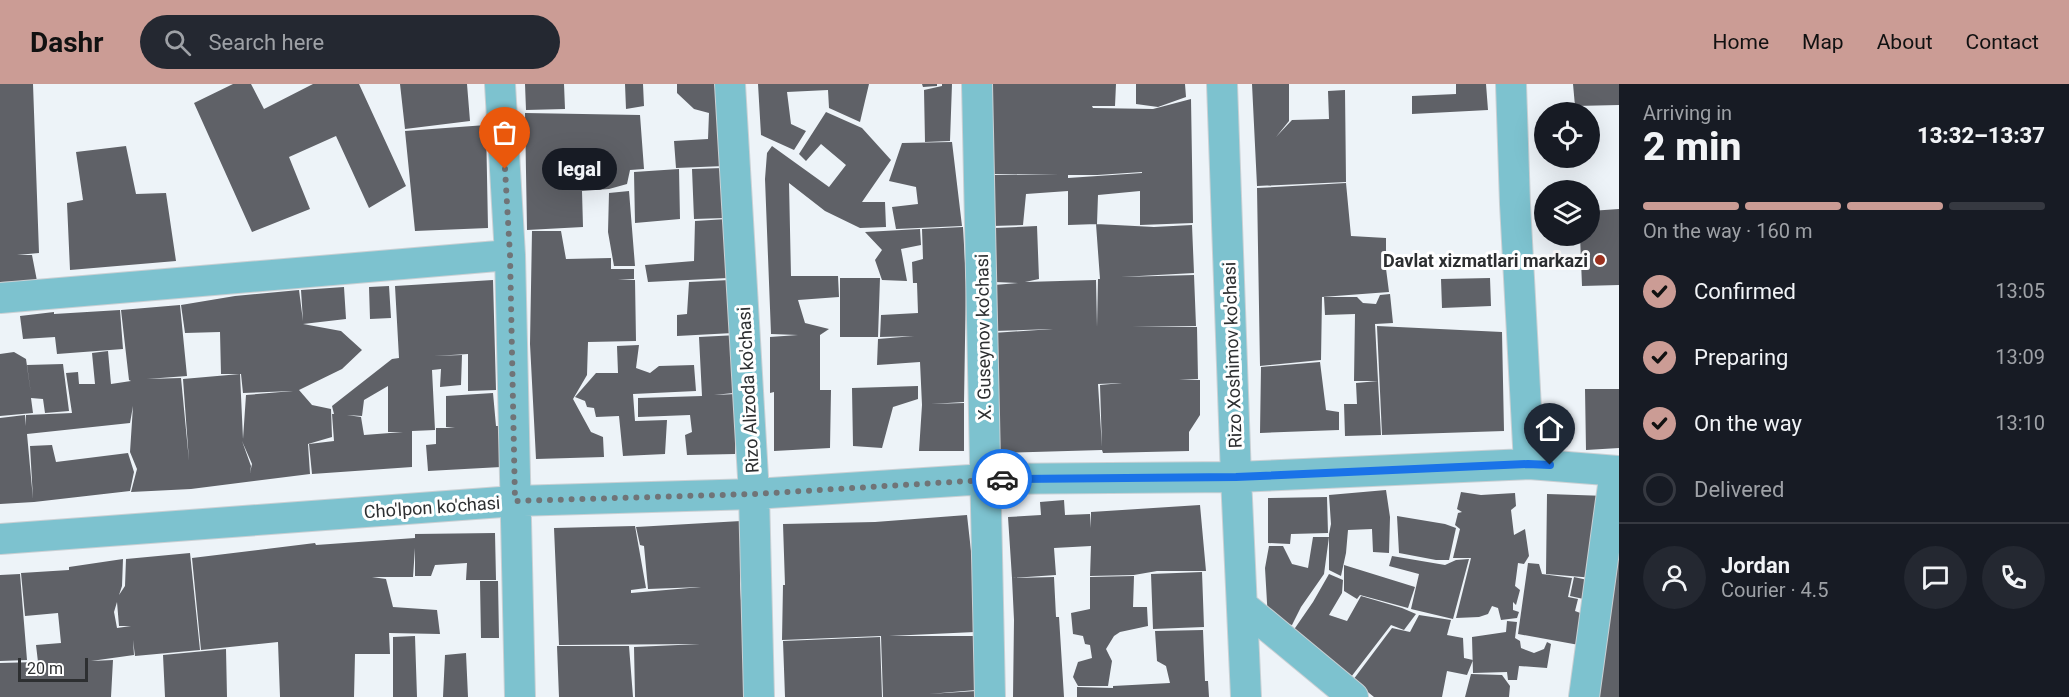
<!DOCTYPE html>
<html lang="en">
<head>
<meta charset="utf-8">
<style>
  :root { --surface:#171b24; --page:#242831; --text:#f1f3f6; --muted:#9ea1a6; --line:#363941; --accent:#cb9c95 }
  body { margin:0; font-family:Roboto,sans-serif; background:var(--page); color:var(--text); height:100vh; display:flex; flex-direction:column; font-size:22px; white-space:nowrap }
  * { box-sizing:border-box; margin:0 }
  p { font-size:20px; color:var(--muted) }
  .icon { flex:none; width:33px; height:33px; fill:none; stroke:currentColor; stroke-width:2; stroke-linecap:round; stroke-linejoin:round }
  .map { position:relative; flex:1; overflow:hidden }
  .side { display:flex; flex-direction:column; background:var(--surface); width:450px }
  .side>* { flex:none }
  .tools { position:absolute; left:1534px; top:18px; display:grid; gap:12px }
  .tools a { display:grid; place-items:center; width:66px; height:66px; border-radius:50%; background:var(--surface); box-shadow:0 6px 24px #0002; font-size:30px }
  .scale { position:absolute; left:18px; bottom:15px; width:70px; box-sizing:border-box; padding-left:6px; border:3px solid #2d2f31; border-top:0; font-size:16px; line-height:21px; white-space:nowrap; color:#2d2f31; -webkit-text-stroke:4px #fff; paint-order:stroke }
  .pin { position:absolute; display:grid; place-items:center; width:51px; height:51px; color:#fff; margin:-62px -26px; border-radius:50% 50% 50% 0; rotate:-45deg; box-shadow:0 0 6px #0007 }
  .pin .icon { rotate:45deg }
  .courier { position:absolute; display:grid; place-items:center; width:60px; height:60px; margin:-30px; border:4px solid #1a73e8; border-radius:50%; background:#fff; color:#222; box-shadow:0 2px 8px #0007 }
  .bubble { position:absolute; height:42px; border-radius:21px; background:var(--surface); box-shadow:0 6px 24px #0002; font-size:20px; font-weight:800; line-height:42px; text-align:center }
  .summary em { font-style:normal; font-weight:800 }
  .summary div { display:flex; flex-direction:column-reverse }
  .summary { display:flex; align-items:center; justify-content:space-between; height:102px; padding:0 24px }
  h1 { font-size:39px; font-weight:800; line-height:45px }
  .bar { display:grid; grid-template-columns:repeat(4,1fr); gap:9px 6px; align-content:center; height:72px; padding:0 24px }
  .bar i { height:8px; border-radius:4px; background:var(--line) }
  .bar .selected { background:var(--accent) }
  .bar p { grid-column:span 4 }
  .line { display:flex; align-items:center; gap:15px; padding:0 24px; border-top:2px solid var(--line) }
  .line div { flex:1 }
  .round { display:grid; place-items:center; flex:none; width:63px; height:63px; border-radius:32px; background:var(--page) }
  ol { padding:0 24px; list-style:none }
  li { display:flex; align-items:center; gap:18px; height:66px }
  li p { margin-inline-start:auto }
  li .icon { padding:6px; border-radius:50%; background:var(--accent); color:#111; stroke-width:4 }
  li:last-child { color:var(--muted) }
  li i { width:33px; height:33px; border:3px solid var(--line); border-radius:50% }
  header { display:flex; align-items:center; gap:36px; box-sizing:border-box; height:84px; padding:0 30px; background:var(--accent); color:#111 }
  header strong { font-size:28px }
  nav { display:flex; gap:33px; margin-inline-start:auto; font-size:21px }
  .search { width:420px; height:54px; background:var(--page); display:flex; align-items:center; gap:15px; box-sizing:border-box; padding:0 21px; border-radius:33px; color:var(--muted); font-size:22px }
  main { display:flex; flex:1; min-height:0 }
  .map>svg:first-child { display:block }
  .building { fill:#5f6167; fill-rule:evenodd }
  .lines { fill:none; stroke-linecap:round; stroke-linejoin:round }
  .minor-casing { stroke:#cad0d4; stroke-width:32 }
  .minor { stroke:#7dc2cf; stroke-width:30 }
  .done { stroke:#707477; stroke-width:6; stroke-dasharray:0 10.8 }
  .route { stroke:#1a73e8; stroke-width:8 }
  .poi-dot { fill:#9c321f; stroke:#fff; stroke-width:2 }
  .labels { text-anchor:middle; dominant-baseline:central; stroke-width:6; stroke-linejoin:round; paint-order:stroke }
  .poi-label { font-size:18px; font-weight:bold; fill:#2d2f31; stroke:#fff; text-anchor:end }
  .street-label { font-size:18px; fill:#2d2f31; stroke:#fff }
</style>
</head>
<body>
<header>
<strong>Dashr</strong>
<div class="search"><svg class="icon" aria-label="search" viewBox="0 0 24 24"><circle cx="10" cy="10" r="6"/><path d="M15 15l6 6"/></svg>Search here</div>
<nav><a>Home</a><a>Map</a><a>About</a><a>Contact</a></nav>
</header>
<main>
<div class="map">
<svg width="1619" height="613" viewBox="0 0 1619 613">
  <rect width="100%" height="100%" fill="#edf3f8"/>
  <path class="building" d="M0,0H33L39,169L17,171H32L37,197L0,198Z
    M233,0H251L264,25L313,0H359L406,102L369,124L336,52L289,73L310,125L252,148L194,19Z
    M400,0H467L470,37L405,45Z
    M525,0H564L565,25L526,26Z
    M625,0H643L644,22L626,25Z
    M677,0H721L724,82L676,84L674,57L708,55L709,29L694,25L677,9Z
    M758,0H869L860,38L829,24L828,6L787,8L791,40L806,47L794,66L761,51Z
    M922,0H937V2L923,3Z
    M942,0H952L950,57L925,58L924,6L942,2Z
    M990,0H1116L1115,22H1092L1093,24L1065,27L1093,24L1153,25L1191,15L1193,139L1140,141V107L1098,111L1097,140L1068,141V107L1026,110L1023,141L992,142V91H1059L992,90ZM1142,88V89L1068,94V91H1097Z
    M1136,0H1185L1186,13L1158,23L1136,20Z
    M1252,0H1289V37L1276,53L1292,36L1329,35L1328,7L1345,6L1346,98L1257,102Z
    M1456,0H1486L1488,26L1412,30V12L1456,10Z
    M1573,0H1619V21L1575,22Z
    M826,28L862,44L891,76L862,118H885L886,143L860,144L825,127L789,99L791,192H838L839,213L798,216L805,239L829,245L820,251V306H831L830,364L774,367V308L770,309V253L798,251L771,250L765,95L767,69L772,62L829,103L846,81L821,60L806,77L799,70Z
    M525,29L640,31L644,85L630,86L627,100L609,105L582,107L583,143L527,146Z
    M486,41L488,144L415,147L405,47Z
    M952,58L962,142L896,145L892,123L918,120L916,103L889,97L902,59Z
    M126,62L136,110L166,109L176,177L70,186L67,119L83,116L76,68Z
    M723,84L725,134L694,135L692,85Z
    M679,85L680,135L635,139L634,88Z
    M1346,99L1351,152L1386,154V169H1384L1389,208L1322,213L1321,276L1260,282L1257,104Z
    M629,107L635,182H614L608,148L609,109Z
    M1619,125V201L1582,202L1580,152H1590V127Z
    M727,135L728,194L648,198L645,181L694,177L695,137Z
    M1096,140L1154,143L1192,141L1194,189L1121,193L1194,191L1196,242H1132L1197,243L1198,295L1179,296H1200V331L1189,348V367L1103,369L1102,366L998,369L993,249L1053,245L994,247V201L1018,199L995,198L994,144L1037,142L1039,195L1025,198L1096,196L1097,243L1098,195H1100ZM1122,299L1100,301L1102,363L1098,300Z
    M963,143L966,197L964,318L931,320L964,319V367H919L922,321L920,278L877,281L878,255L914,252L880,253L881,231L918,229L917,199H913L912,178L923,175L922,145Z
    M920,145L921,161L901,165L907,197L882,196L875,176L882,166L865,148Z
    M532,147H561L566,175L611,174V185H634V195L618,196H635L636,257L588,258L587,291L573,315L591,348L603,353L604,373L536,375L530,260Z
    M840,194H880L878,253H840Z
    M1490,194L1491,222L1442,224L1441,195Z
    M493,196L496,306L468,307V270L434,272L462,271L461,301L440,303L441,285L432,286L435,346L412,347V383L312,390L309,360L334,357L332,330H334L332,322L392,275L399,274L395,202ZM388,302V348H403L364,351L361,333L347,331L362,332L364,316Z
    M730,196L733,249L677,252V231L687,230L689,198Z
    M389,202L391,234L370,235L369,203Z
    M344,203L346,235L303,240L341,247L362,266L342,285L299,306L312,321L331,325L332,353L308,360L310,390L191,405L131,408L137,385L130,368L133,322L130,339L27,350L33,415L30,362L52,361L56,378L128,369L134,388L130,407L34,418L0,420V334L25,331L26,342V331L72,329L66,289L78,288L79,300H95L92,269L108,267L111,300L131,297L129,296L121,226L180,221L187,292L147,295L181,294L189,377L183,295L240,290L243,355L246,311L293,307L243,309L241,290H221L220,248L185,249L181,221L235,212L299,206L303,237L301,206ZM242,357L252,380L250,389L251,382Z
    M1390,210L1393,239L1375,240L1378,297H1354L1355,230L1325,231L1324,213H1357L1363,219L1376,220L1380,211Z
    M120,226L123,265L57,270L55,253L23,255L20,232L54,228V230Z
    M1377,242L1502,248L1504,347L1382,351Z
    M738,251L743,308L714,311L737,310L735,370L687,371L685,351L692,348L690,331L638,333V314L702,312L699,253Z
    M639,261L636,284L650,289L659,282L694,281L696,307L633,310L635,337L667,336L665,370L623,372L619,332L596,333L594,324L587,323L585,317L575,313L596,289H618L617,262Z
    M14,268L26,275L31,310L27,281L63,280L69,327L45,329L43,315L31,314L33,329L0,332V270Z
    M1320,278L1326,326L1339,328V346L1260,349L1261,283Z
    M1378,297L1381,351L1345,352L1344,320H1357L1356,299Z
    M918,302V315L893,323L882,364L853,362L852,304Z
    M1585,305H1619V364L1586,366Z
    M493,309L496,342H501V383L428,387L426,361L436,360V344H455L446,343V312Z
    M1386,406L1390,433L1389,469L1373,468L1372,445L1348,446L1346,469L1341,492L1329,486V450L1331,440L1329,411Z
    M1461,408L1481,411L1515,409L1516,422L1511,426L1514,451L1525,445L1529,472L1524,480L1518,479L1515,502L1520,506L1516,521L1513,518V526L1519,528L1517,534L1501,536L1498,524L1492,522L1488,530L1479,533L1456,534L1471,474H1453L1460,445L1455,441L1458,429L1462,428L1457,425Z
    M1547,410L1607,412L1594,494L1546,490Z
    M1327,413L1328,449L1291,450L1290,460L1268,459V414Z
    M1064,416L1065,431L1090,430L1091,444V428L1200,421L1206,487H1157L1134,491L1090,492L1091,462L1054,464L1056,491L1012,494L1008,433L1041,431L1040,418Z
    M967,431L974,494L975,548L889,552H975L976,606L929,610L976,607V613H883L881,552L782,556L783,501H785L783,440L875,438Z
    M1397,432L1445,440L1456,444L1449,476H1436L1399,469Z
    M741,437L740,500L743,550V613H635L634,563L700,560L559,561L554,444L635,442L646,504L631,506V509L701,503L648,505L644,462L640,461L636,443Z
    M495,449L496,496H466L467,479L435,481L431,492H415V464L413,493H372L386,495L393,523L437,526L440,550L389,549L390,570H355L354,613H280L278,558L201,566L192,474L315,459L316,461L415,454V450Z
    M1313,453H1329L1324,490L1301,523L1292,541L1268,536L1265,484L1269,462H1283L1292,480L1308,484Z
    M1619,461V613H1593Z
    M190,469L200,566L135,572L133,556L134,571L91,577L113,576L111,613H0V579L38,578L36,561L61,559L58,529L25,532L21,489L69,486V483L123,475L122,502L119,511L125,502L126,475ZM117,518L119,542H131L117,544L114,528Z
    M1392,472L1445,481L1456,476L1469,475L1453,535L1411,525L1419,490L1389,482Z
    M1528,479L1539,480L1542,490L1572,494L1568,513L1578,515L1575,527L1583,530L1579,561L1518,550Z
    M1344,481L1415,503L1408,524L1360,511L1357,515L1344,507Z
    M1202,488L1204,543L1153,545L1151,490Z
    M20,490L27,576L0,577V491Z
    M1329,490L1343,496L1342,509L1329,531L1347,537L1361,512L1402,524L1416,530L1404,546L1391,541L1351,593L1293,547L1313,518Z
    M1134,492L1133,523H1147L1148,542L1120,548L1114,552L1106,565L1112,577L1108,602H1078L1073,593L1078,578L1092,574L1090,561L1085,560L1083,552L1073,550L1071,529L1090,525V493Z
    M1054,493L1056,533H1059L1064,613H1013L1014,536L1012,494Z
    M1574,493L1592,497L1588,516L1570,512Z
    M480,497H498L499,554H481Z
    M1419,531L1451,536L1447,551L1463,554L1464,574L1473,576L1467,591L1447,587L1442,613H1374L1353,596L1392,544L1410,548Z
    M1507,537L1517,538L1515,554L1520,557L1521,564L1534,569L1544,565L1547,558L1551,560L1547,584L1519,582L1517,596H1508L1507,588L1473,589L1472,553L1506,548Z
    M1203,546L1205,597H1208L1209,613H1077V603L1113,604V602L1170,599L1166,582L1157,577L1155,547Z
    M415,552L417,613H393V553Z
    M880,553L882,613H785L783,557Z
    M557,562H629L633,613H559Z
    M226,565L227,613H165L163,571Z
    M466,569L468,613H443L445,571Z
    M1471,590L1502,591L1510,602L1509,613H1465Z"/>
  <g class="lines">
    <g class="minor-casing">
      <path id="minor" d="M500,0L510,171L520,613
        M730,0L754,410L759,613
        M977,0L990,613
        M1222,0L1236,393L1246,613
        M1511,0L1515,120L1529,380
        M0,214L510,171
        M0,455L515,417L754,410L986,395L1236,393L1529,380L1619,387
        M1243,522L1353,613
        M1584,613L1615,387"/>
    </g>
    <use href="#minor" class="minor"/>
  </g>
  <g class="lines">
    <path class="done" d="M505,85L510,171L515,417L754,410L1002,395"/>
    <path class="route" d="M1002,395L1236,393L1528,380L1550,381"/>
  </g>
  <circle class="poi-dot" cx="1600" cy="176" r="6"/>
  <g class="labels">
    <g class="poi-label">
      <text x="1588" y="176">Davlat xizmatlari markazi</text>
    </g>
    <g class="street-label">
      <text transform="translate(983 253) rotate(-91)">X. Guseynov ko'chasi</text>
      <text transform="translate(1232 271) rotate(-92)">Rizo Xoshimov ko'chasi</text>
      <text transform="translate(748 306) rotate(-93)">Rizo Alizoda ko'chasi</text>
      <text transform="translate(432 423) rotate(-4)">Cho'lpon ko'chasi</text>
    </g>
  </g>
</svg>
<div class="tools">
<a><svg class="icon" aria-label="locate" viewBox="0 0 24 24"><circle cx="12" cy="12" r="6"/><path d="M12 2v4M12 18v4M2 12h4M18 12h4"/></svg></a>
<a><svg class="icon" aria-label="layers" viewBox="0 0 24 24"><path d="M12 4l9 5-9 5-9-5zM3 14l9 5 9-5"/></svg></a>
</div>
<div class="scale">20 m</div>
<div class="pin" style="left:505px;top:85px;background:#ea580c"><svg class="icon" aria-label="bag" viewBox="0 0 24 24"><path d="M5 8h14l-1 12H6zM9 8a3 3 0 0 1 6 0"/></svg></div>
<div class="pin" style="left:1550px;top:381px;background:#1f2937"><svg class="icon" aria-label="home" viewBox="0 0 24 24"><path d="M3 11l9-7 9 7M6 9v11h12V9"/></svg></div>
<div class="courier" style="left:1002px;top:395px"><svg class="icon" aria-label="car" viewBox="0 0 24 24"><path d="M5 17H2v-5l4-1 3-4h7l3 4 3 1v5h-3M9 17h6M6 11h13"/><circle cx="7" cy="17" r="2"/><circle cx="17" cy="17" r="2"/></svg></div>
<div class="bubble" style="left:542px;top:64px;width:75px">legal</div>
</div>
<section class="side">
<div class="summary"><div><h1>2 min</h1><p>Arriving in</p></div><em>13:32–13:37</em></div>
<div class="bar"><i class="selected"></i><i class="selected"></i><i class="selected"></i><i></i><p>On the way · 160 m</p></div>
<ol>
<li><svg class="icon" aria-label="check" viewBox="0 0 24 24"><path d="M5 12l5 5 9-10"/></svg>Confirmed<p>13:05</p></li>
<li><svg class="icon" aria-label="check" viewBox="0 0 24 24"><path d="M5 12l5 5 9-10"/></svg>Preparing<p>13:09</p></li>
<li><svg class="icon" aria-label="check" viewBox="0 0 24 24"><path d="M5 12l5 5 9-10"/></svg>On the way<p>13:10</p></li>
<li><i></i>Delivered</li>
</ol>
<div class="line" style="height:108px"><a class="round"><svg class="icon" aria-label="person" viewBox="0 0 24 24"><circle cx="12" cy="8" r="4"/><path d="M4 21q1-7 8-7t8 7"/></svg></a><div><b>Jordan</b><p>Courier · 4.5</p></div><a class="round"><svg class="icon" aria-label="chat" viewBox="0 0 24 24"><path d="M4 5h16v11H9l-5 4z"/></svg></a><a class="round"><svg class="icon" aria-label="phone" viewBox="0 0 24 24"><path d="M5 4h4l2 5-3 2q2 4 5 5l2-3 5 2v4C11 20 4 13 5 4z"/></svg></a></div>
</section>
</main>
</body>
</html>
